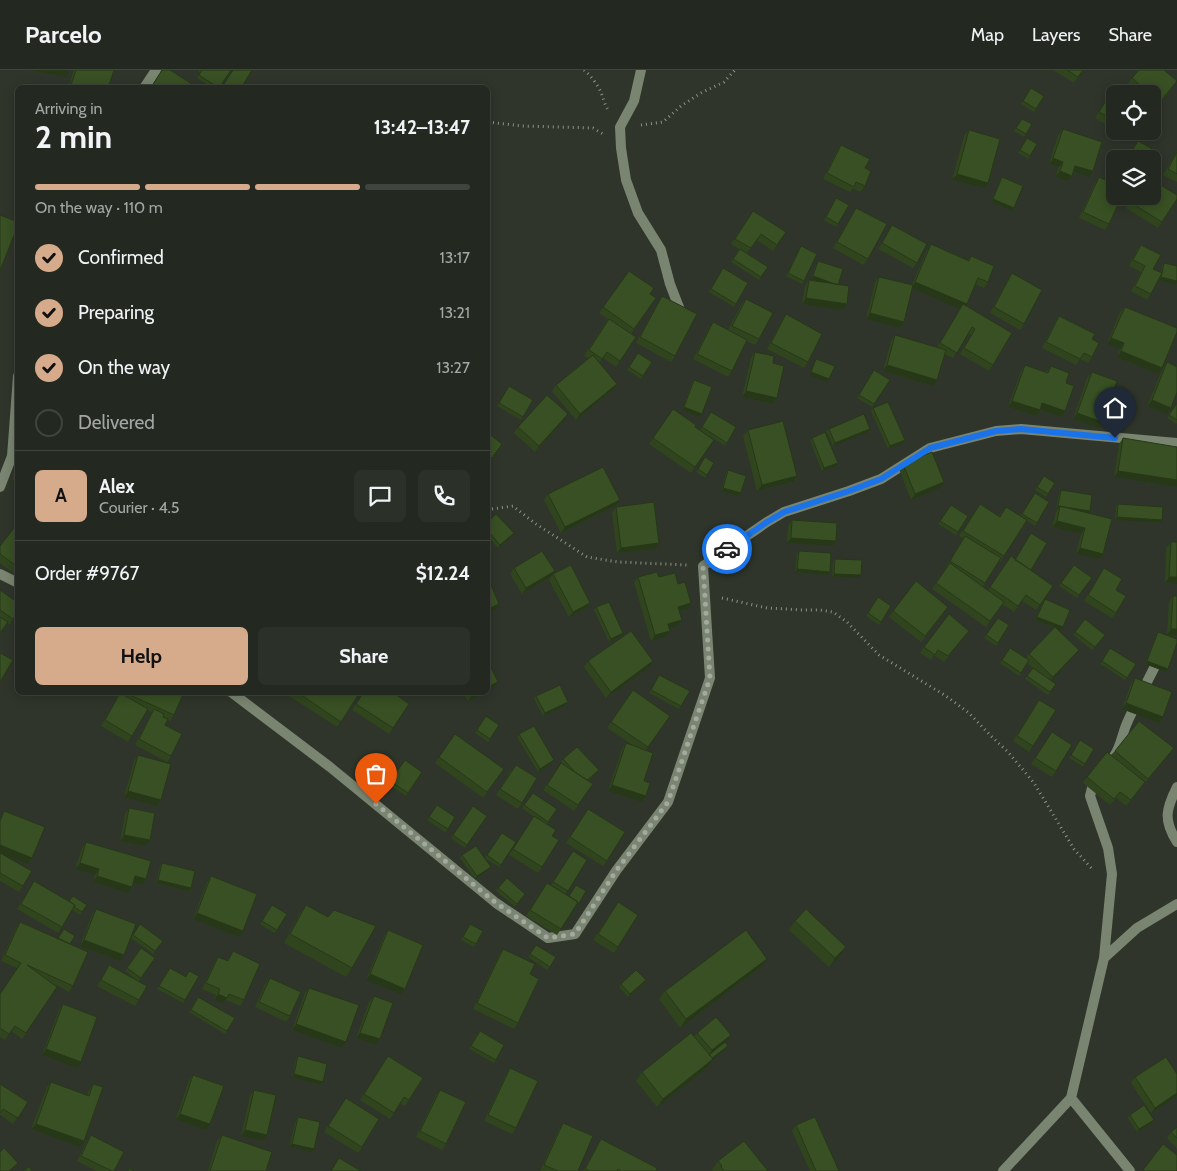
<!DOCTYPE html>
<html lang="en">
<head>
<meta charset="utf-8">
<style>
  :root { --surface:#232820; --page:#2b3029; --text:#f1f3f6; --muted:#a3a6a5; --line:#40443e; --accent:#d6ab8b }
  body { margin:0; font-family:Cabin,sans-serif; background:var(--page); color:var(--text); height:100vh; display:flex; flex-direction:column; font-size:19px; white-space:nowrap }
  * { box-sizing:border-box; margin:0 }
  p { font-size:16px; color:var(--muted) }
  .icon { flex:none; width:28px; height:28px; fill:none; stroke:currentColor; stroke-width:2; stroke-linecap:round; stroke-linejoin:round }
  .map { position:relative; flex:1; overflow:hidden }
  .drawer { position:absolute; left:15px; top:15px; width:475px; height:610px; display:flex; flex-direction:column; background:var(--surface); border-radius:8px; box-shadow:0 2px 12px #0003,0 0 0 1px var(--line) }
  .drawer>* { flex:none }
  .controls { position:absolute; left:1106px; top:15px; display:grid; gap:10px }
  .controls a { display:grid; place-items:center; width:55px; height:55px; border-radius:8px; background:var(--surface); box-shadow:0 2px 12px #0003,0 0 0 1px var(--line); font-size:25px }
  .pin { position:absolute; display:grid; place-items:center; width:42px; height:42px; color:#fff; margin:-51px -21px; border-radius:50% 50% 50% 0; rotate:-45deg; box-shadow:0 0 5px #0007 }
  .pin .icon { rotate:45deg }
  .courier { position:absolute; display:grid; place-items:center; width:50px; height:50px; margin:-25px; border:4px solid #1a73e8; border-radius:50%; background:#fff; color:#222; box-shadow:0 1px 6px #0007 }
  .headline em { font-style:normal; font-weight:700 }
  .headline div { display:flex; flex-direction:column-reverse }
  .headline { display:flex; align-items:center; justify-content:space-between; height:85px; padding:0 20px }
  h1 { font-size:32px; font-weight:700; line-height:38px }
  .bar { display:grid; grid-template-columns:repeat(4,1fr); gap:8px 5px; align-content:center; height:60px; padding:0 20px }
  .bar i { height:6px; border-radius:4px; background:var(--line) }
  .bar .active { background:var(--accent) }
  .bar p { grid-column:span 4 }
  .line { display:flex; align-items:center; gap:12px; padding:0 20px; border-top:1px solid var(--line) }
  .line div { flex:1 }
  .round { display:grid; place-items:center; flex:none; width:52px; height:52px; border-radius:8px; background:var(--page) }
  ol { padding:0 20px; list-style:none }
  li { display:flex; align-items:center; gap:15px; height:55px }
  li p { margin-inline-start:auto }
  li .icon { padding:5px; border-radius:50%; background:var(--accent); color:#111; stroke-width:4 }
  li:last-child { color:var(--muted) }
  li i { width:28px; height:28px; border:2px solid var(--line); border-radius:50% }
  .primary-button { display:flex; gap:10px; margin-top:auto; padding:10px 20px }
  .primary-button a { flex:1; height:58px; border-radius:8px; background:var(--accent); color:#111; font-size:20px; font-weight:700; line-height:58px; text-align:center }
  .primary-button a+a { background:var(--page); color:var(--text) }
  header { display:flex; align-items:center; gap:30px; box-sizing:border-box; height:70px; padding:0 25px; background:var(--surface); border-bottom:1px solid var(--line) }
  header strong { font-size:24px }
  nav { display:flex; gap:28px; margin-inline-start:auto; font-size:18px }
  .map>svg:first-child { display:block }
  .lines { fill:none; stroke-linecap:round; stroke-linejoin:round }
  .path { stroke:#8d928a; stroke-width:3; stroke-dasharray:1 4; stroke-linecap:butt }
  .minor { stroke:#798570; stroke-width:10 }
  .wall { fill:#30451e }
  .shaded-wall { fill:#273818 }
  .building { fill:#385023; stroke:#273818 }
  .done { stroke:#a3a8a0; stroke-width:5; stroke-dasharray:0 9 }
  .route { stroke:#1a73e8; stroke-width:6 }
</style>
</head>
<body>
<header>
<strong>Parcelo</strong>
<nav><a>Map</a><a>Layers</a><a>Share</a></nav>
</header>
<div class="map">
<svg width="1177" height="1101" viewBox="0 0 1177 1101">
  <rect width="100%" height="100%" fill="#2f352a"/>
  <g class="lines">
    <path class="path" d="M584,0C591,6 599,16 602,25C604,30 605,36 609,41
      M488,52L522,56L593,58L603,64
      M641,55L663,52L681,36L701,23L724,12L735,0
      M488,442L492,439L513,436L536,454L587,487L618,492L687,495
      M722,528L767,538L803,540H820L833,542L847,552L879,585L946,626L969,643L991,666L1008,682L1034,713L1074,779L1093,800"/>
    <path class="minor" d="M641,0L634,31L620,57L621,78L626,110L638,143L661,180L670,214L682,245
      M144,18L156,0
      M0,417L12,386L18,306
      M0,504L18,513
      M231,622L330,697L496,833L548,868L575,864L616,801L668,732L710,608L703,496L767,452L784,442L849,421L881,409L930,378L996,361L1021,359L1177,373
      M1114,686C1121,677 1122,664 1127,653C1137,630 1149,609 1160,586
      M1098,708L1093,714L1090,726L1108,778L1112,804L1104,888L1071,1028L1130,1101
      M1177,717C1166,739 1163,750 1177,772
      M1104,888L1137,858L1177,834
      M1003,1101L1071,1028"/>
  </g>
  <path class="wall" d="M74,0H114L108,18H68Z
    M198,0H231L219,18H212L197,8L200,3Z
    M1053,0H1083L1074,13Z
    M1132,8L1173,17L1156,38L1152,35V24H1139L1128,14Z
    M1031,18L1044,26L1034,42L1021,34Z
    M1110,24L1115,27V60L1095,48Z
    M1022,49L1032,54L1024,67L1014,61Z
    M1063,59L1089,107L1073,102L1072,106L1068,111L1055,107L1059,97L1049,94L1058,65Z
    M969,60L984,118L952,110L964,66Z
    M1117,61H1130L1126,66Z
    M1027,68L1030,86L1028,89L1018,83Z
    M1138,71L1152,89H1131L1128,87Z
    M841,75L865,98V116L860,122L853,118L850,122L823,109L837,81Z
    M1177,81V112L1163,105Z
    M1002,107L1014,138L1012,141L991,132L1000,110Z
    M1099,107L1109,154L1105,160L1079,148L1095,113Z
    M1133,126H1152L1162,152L1158,158L1126,138Z
    M836,128L838,154L836,157L824,150Z
    M856,138L868,189L863,195L833,178L852,144Z
    M753,141L786,162L773,181L757,170L747,183L768,197L759,210L731,192L739,179L731,174Z
    M892,155L917,193L913,198L878,179Z
    M931,174L968,190L971,186L988,212L984,218L975,214L966,235L993,295L989,301L960,284L971,265L968,263L953,288L945,284L933,316L883,301L891,271L895,265L937,277L960,239L912,218L900,258L866,249L875,212L879,207L912,215L927,180Z
    M1141,175L1153,199L1161,202L1162,196L1164,193L1177,196V213L1176,215L1159,210L1147,230L1131,221L1141,202L1129,196L1137,180Z
    M801,176L804,211L802,214L786,206Z
    M818,191L838,215L842,240L802,234L805,216L809,210L818,212L811,209L816,194Z
    M629,201L650,224L656,228L631,264L636,267L616,297L603,288L599,293L612,320L576,350L552,321L556,315L589,288L584,286L608,249L599,243Z
    M721,201L736,234L734,237L709,222Z
    M1012,203L1024,254L1020,260L990,243L1008,209Z
    M662,226L675,286L671,292L636,273L658,232Z
    M746,229L759,269L755,275L746,271L732,301L728,307L693,289L709,258L713,252L728,260L741,235Z
    M1125,237L1162,298L1158,304L1117,287L1120,279L1107,274L1120,242Z
    M786,244L808,292L804,298L767,279L782,250Z
    M1059,246L1092,269V287L1088,293L1080,289L1076,295L1042,278L1055,252Z
    M755,282L773,293V334L742,327L751,288Z
    M638,283L652,292L641,309L627,300Z
    M1167,292L1166,344L1147,336L1163,298Z
    M1025,295L1046,302L1051,296L1066,313L1065,341L1061,347L1040,340L1036,346L1008,337L1021,301Z
    M874,300L890,310L872,337L857,328Z
    M1092,302L1102,352L1098,358L1073,349L1087,308Z
    M694,310L699,347L682,340L692,313Z
    M509,316L523,347L521,350L497,336Z
    M1177,333V353L1176,354L1167,348Z
    M873,338L905,370L903,373L888,379L871,341Z
    M673,339L695,357L714,370L691,403L649,374Z
    M711,342L736,357L725,376L700,360Z
    M564,350L535,382L514,363L518,357Z
    M829,359H870L868,362L833,376L826,361Z
    M748,360L797,406L793,412L757,421L743,366Z
    M488,363L502,374L490,391L488,389Z
    M812,368L836,396L822,401L810,371Z
    M1123,368L1176,417L1114,407L1119,374Z
    M705,387L707,405L705,408L696,402Z
    M18,389V414L11,413Z
    M903,394L940,418L911,430L899,399Z
    M728,400L741,423L738,426L721,421L726,403Z
    M1044,406L1055,413L1046,427L1035,420Z
    M1061,420L1088,443L1099,489L1076,484L1081,464L1052,457L1056,442L1058,439H1056L1059,423Z
    M1035,423L1049,432L1035,456L1027,451L1004,486L1000,492L999,491L983,517L988,520L1011,486L1053,516L1036,540L1022,531L1014,542L1002,534L986,557L932,519L947,497H946L963,469L959,466L976,440L999,446L1006,437L1020,446Z
    M548,424L615,436L561,463L544,430Z
    M1118,434L1160,453L1115,450L1116,437Z
    M951,435L968,446L956,465L938,454Z
    M616,437L655,479L617,483L612,443Z
    M792,450L832,476L787,473L788,456Z
    M488,452L512,466L498,478L488,467Z
    M18,461V500L14,504L0,493V476Z
    M1171,472L1177,514L1165,513L1166,478Z
    M799,481L827,505L795,502L797,484Z
    M835,489L861,505L858,508L832,507L833,492Z
    M1074,495L1092,508L1077,528L1059,516Z
    M514,498L550,507L522,524L510,504Z
    M1104,498L1116,520V543L1112,548L1084,531Z
    M553,504L590,533L586,538L569,547L549,510Z
    M638,507H659L687,539L679,541L682,550L678,556L669,558L670,561L666,567L651,571L634,513Z
    M0,520L18,542L9,555L7,553L0,563Z
    M1173,526H1177V565H1167L1169,532Z
    M878,527L891,536L879,555L866,546Z
    M1045,529L1061,560L1057,559L1075,585L1051,611L1056,614L1048,625L1025,609L1033,598L1027,593L1019,606L1000,593L1010,578L1026,588L1029,584L1054,558L1035,550L1043,532Z
    M596,537L621,566L609,572L594,540Z
    M893,541L944,543L921,572L889,547Z
    M998,548L1009,555L996,576L984,568Z
    M1085,549L1105,565L1092,580L1073,565Z
    M969,561L944,592L934,585L931,590L920,583L924,577Z
    M1158,562L1168,599L1166,602L1145,594L1156,565Z
    M1110,578L1136,594L1125,610L1100,594Z
    M588,591L649,597L606,628L584,597Z
    M659,605L681,636L679,639L649,623Z
    M1135,608L1163,647L1159,653L1122,639L1131,614Z
    M633,620L670,646L646,680L642,732L608,721L622,679L626,673L634,676L607,658Z
    M106,622H123L122,624L124,625L125,622H184L174,645L170,651L168,650L165,655L171,686L167,692L135,675L152,642L147,640L128,672L101,656L118,626Z
    M291,622H360L337,657L289,626Z
    M364,622L409,634L389,664L352,640Z
    M463,622H484L468,631Z
    M536,626L568,632L566,635L543,646L534,629Z
    M1035,636L1056,640L1029,682L1013,671Z
    M486,646L499,655L488,672L475,663Z
    M1052,662L1056,701L1052,707L1031,694Z
    M455,664L504,699L483,728L435,693Z
    M519,664L554,690L552,693L538,702L517,667Z
    M1080,670L1094,679L1083,697L1069,688Z
    M1174,678L1126,736L1116,728L1110,735L1083,713L1087,707L1111,685L1115,681Z
    M138,685L161,730L157,736L124,727L134,691Z
    M563,689L599,700L588,711L593,714L574,741L543,720L561,693L563,694L561,692Z
    M405,690L422,702L406,726L388,714Z
    M511,700L522,733L518,739L496,725Z
    M533,723L557,739L547,754L552,766L542,797L538,803L509,785L534,747L522,738Z
    M437,735L448,759L445,762L427,750Z
    M473,736L487,746L465,778L451,768Z
    M129,738L150,770L145,776L120,771L125,744Z
    M584,745L607,791L603,796L566,773Z
    M502,763L501,795L499,797L485,788Z
    M86,772L146,809L142,815L133,813L132,817L128,823L93,812L95,805L75,799L82,778Z
    M573,781L587,790L565,824L551,815Z
    M0,783L23,816L19,822L0,811Z
    M462,785L491,797L489,800L475,809L460,788Z
    M162,793L191,818L188,821L156,813L160,796Z
    M211,806L243,861L239,867L193,849L207,812Z
    M34,811L69,831L87,835L80,845L72,840L58,863L17,839Z
    M498,818L525,824L515,837L496,821Z
    M543,818L569,826L586,821L557,865L526,846Z
    M272,835L277,860L274,863L260,854Z
    M306,835L352,898L346,907L284,873L300,843Z
    M614,838L618,877L614,883L593,870Z
    M96,839L131,867L140,854L163,871L153,884L131,868L120,891L80,876L92,845Z
    M795,851L846,877L840,885L829,897L789,860Z
    M20,852L57,869L64,859L73,916L69,922L56,915L57,917L22,969L11,961L5,970L0,967V924L17,898L1,891L16,858Z
    M468,857L476,874L474,877L461,870Z
    M388,860L405,919L401,924L366,910L384,866Z
    M536,875L556,887L547,900L528,887Z
    M141,878L155,888L139,911V930L135,936L97,916L109,895L138,911L125,901Z
    M503,879L530,904L518,953L514,959L473,939L499,885Z
    M233,881L244,930L240,936L226,930L223,934L214,930L216,925L202,919L214,893L218,887L227,891Z
    M761,897L680,958L659,929L665,921Z
    M168,900L186,906L185,930L183,933L157,919Z
    M270,908L290,946L286,952L255,937L265,914Z
    M644,913L628,927L619,917L621,914Z
    M309,918L342,978L292,960L305,923Z
    M374,926L380,969L376,975L356,968L369,932Z
    M196,930L227,961L225,964L189,942Z
    M63,934L77,998L42,985L59,940Z
    M697,963L725,973L726,979L712,989L707,998L657,1037L636,1011L642,1002L694,967Z
    M477,964L496,990L494,993L469,979Z
    M298,986L323,1012L320,1015L292,1007L296,989Z
    M388,986L409,1030L405,1036L400,1033L390,1049L360,1030Z
    M510,998L516,1058L512,1064L484,1051L506,1004Z
    M193,1005L206,1060L176,1049L189,1010Z
    M1135,1007L1177,1026L1151,1043L1131,1013Z
    M51,1012L87,1025L89,1020L93,1014L84,1071L80,1077L31,1059L47,1017Z
    M0,1014L28,1032L13,1054L0,1045Z
    M254,1020L267,1065L263,1071L241,1066L250,1026Z
    M440,1020L446,1074L442,1080L416,1067L436,1025Z
    M342,1034L362,1077L358,1083L324,1062Z
    M1130,1045L1154,1050L1152,1053L1137,1062L1128,1048Z
    M298,1047L314,1079L312,1082L289,1076L296,1050Z
    M563,1053L578,1101H540L559,1059Z
    M796,1055L839,1101H810L792,1061Z
    M1177,1057V1079L1167,1068L1171,1062Z
    M91,1065L114,1101H96L77,1091L87,1071Z
    M222,1065L266,1101H208L217,1071Z
    M601,1069L656,1101H583L597,1075Z
    M718,1091L768,1101H713L712,1100Z"/>
  <path class="shaded-wall" d="M29,0H63L70,1L66,7Z
    M1053,88L1063,92L1059,97L1049,94Z
    M1075,96L1093,101L1089,107L1071,101Z
    M1060,101L1072,106L1068,111L1055,107Z
    M957,104L988,113L984,118L952,110Z
    M993,129L1014,138L1012,141L991,132Z
    M813,206L838,215L836,218L811,209Z
    M1161,207L1177,211V213L1176,215L1159,210Z
    M915,212L967,234L963,240V234L960,239L911,218Z
    M806,228L847,234L842,240L802,234Z
    M870,243L904,252L900,258L866,249Z
    M1111,268L1124,273L1120,279L1107,274Z
    M1121,281L1162,298L1158,304L1117,287Z
    M887,295L937,310L933,316L883,301Z
    M811,302L829,309L827,312L809,305Z
    M617,314L612,320L576,350L580,344Z
    M746,321L777,328L773,334L742,327Z
    M1152,330L1171,338L1166,344L1147,336Z
    M1012,331L1040,340L1036,346L1008,337Z
    M1042,333L1065,341L1061,347L1038,339Z
    M684,337L702,344L699,347L682,340Z
    M1077,343L1102,352L1098,358L1073,349Z
    M568,344L564,350L535,382L539,376Z
    M870,359L868,362L833,376L835,373Z
    M905,370L903,373L888,379L890,376Z
    M838,393L836,396L822,401L824,398Z
    M1118,401L1177,410V416L1176,417L1114,407Z
    M797,406L793,412L757,421L762,415Z
    M15,407H18V414L11,413Z
    M944,412L940,418L911,430L915,424Z
    M723,418L741,423L738,426L721,421Z
    M620,430L615,436L561,463L565,457Z
    M1058,436L1090,441L1088,444L1060,436L1058,439H1056Z
    M1117,447L1162,450L1160,453L1115,450Z
    M1057,451L1085,458L1081,464L1052,457Z
    M514,463L512,466L498,478L500,475Z
    M791,468L836,471L832,476L787,473Z
    M659,473L655,479L617,483L621,478Z
    M1080,478L1103,484L1099,489L1076,484Z
    M797,499L830,502L827,505L795,502Z
    M555,501L550,507L522,524L526,518Z
    M834,504L861,505L858,508L832,507Z
    M1169,507H1177V514L1165,513Z
    M590,533L586,538L569,547L573,542Z
    M691,533L687,539L674,542L678,537Z
    M499,534L495,540L488,543V539Z
    M1037,547L1063,557L1061,560L1035,550Z
    M682,550L678,556L664,560L668,554Z
    M1171,559H1177V565H1167Z
    M670,561L666,567L651,571L655,565Z
    M623,563L621,566L609,572L611,569Z
    M1079,580L1075,585L1049,613L1053,607Z
    M653,591L649,597L606,628L611,622Z
    M1147,591L1168,599L1166,602L1145,594Z
    M498,612L494,617L488,621V617Z
    M106,622H123L120,626Z
    M477,622H484L468,631L472,625Z
    M568,632L566,635L543,646L545,643Z
    M1126,633L1163,647L1159,653L1122,639Z
    M554,690L552,693L538,702L540,699Z
    M612,715L646,726L642,732L608,721Z
    M128,721L161,730L157,736L124,727Z
    M124,765L150,770L145,776L120,771Z
    M0,775L32,788L28,794L0,783Z
    M80,793L99,799L95,805L75,799Z
    M491,797L489,800L475,809L477,806Z
    M97,806L132,817L128,823L93,812Z
    M135,806L146,809L142,815L131,812Z
    M158,810L191,818L188,821L156,813Z
    M197,843L243,861L239,867L193,849Z
    M84,870L124,885L120,891L80,876Z
    M846,877L840,885L829,897L835,888Z
    M767,889L761,897L680,958L686,949Z
    M370,904L405,919L401,924L366,910Z
    M646,910L644,913L628,927L630,924Z
    M218,924L227,928L223,934L214,930Z
    M296,954L346,972L342,978L292,960Z
    M360,963L380,969L376,975L356,968Z
    M731,965L725,974L706,989L712,980Z
    M728,976L726,979L707,994L709,991Z
    M46,979L81,992L77,998L42,985Z
    M713,989L707,998L657,1037L663,1029Z
    M294,1004L323,1012L320,1015L292,1007Z
    M1177,1023V1026L1151,1043L1155,1038Z
    M180,1044L210,1054L206,1060L176,1049Z
    M1154,1050L1152,1053L1137,1062L1139,1059Z
    M36,1054L84,1071L80,1077L31,1059Z
    M245,1060L267,1065L263,1071L241,1066Z
    M292,1074L314,1079L312,1082L289,1076Z"/>
  <path class="building" d="M76,0H114L108,18H70Z
    M162,0H170L198,18H151Z
    M202,0H231L219,18L199,5Z
    M233,0H252L241,18H223L222,17Z
    M1067,0H1083L1078,7Z
    M1139,0H1164L1177,11L1160,32L1152,26V24H1150L1132,8Z
    M1031,18L1044,26L1036,39L1023,31Z
    M1110,24L1115,27V51L1099,42Z
    M1022,49L1032,54L1026,64L1016,58Z
    M1063,59L1102,72L1093,101L1075,96L1072,106L1060,101L1063,92L1053,88Z
    M969,60L1000,69L988,113L957,104Z
    M1027,68L1037,74L1030,86L1020,80Z
    M1138,71L1158,82L1152,92V89H1138L1130,84Z
    M841,75L870,89L865,98L871,101L865,116L856,112L854,117L827,103Z
    M1177,82V104L1168,99Z
    M1002,107L1023,116L1014,138L993,129Z
    M1099,107L1115,115V126H1122L1109,154L1083,142Z
    M1152,110L1177,125V129L1162,152L1130,132L1134,126H1152Z
    M836,128L849,135L838,154L826,147Z
    M856,138L887,154L868,189L837,172Z
    M753,141L786,162L777,175L761,164L751,178L735,169Z
    M0,145L18,152V155L0,201Z
    M892,155L927,174L917,193L882,173Z
    M931,174L969,191L971,186L994,196L988,212L978,208L967,234L915,212Z
    M1141,175L1161,185L1153,199L1162,203L1151,224L1135,216L1145,196L1133,190Z
    M801,176L817,184L804,211L788,203Z
    M740,179L768,197L761,207L733,189Z
    M818,191L843,199L838,215L813,206Z
    M1164,193L1177,196V211L1161,207L1162,203Z
    M723,198L748,213L736,234L711,219Z
    M629,201L654,218L650,224L656,228L634,259L603,237Z
    M1012,203L1042,220L1024,254L994,237Z
    M879,207L913,215L904,252L870,243Z
    M809,210L849,216L847,234L806,228Z
    M662,226L697,244L675,286L640,267Z
    M746,229L773,243L759,269L732,256Z
    M963,234L1012,263L993,295L964,278L975,259L972,257L957,283L940,273Z
    M1125,237L1177,258V262L1162,298L1121,281L1124,273L1111,268Z
    M786,244L822,264L808,292L771,273Z
    M1059,246L1095,264L1092,269L1099,273L1092,287L1084,283L1080,289L1046,272Z
    M609,249L636,267L620,291L607,282L602,289L589,280Z
    M713,252L747,270L732,301L697,284Z
    M895,265L946,280L937,310L887,295Z
    M755,282L774,286L773,293L784,296L777,328L746,321Z
    M638,283L652,292L643,306L629,297Z
    M593,285L617,314L580,344L556,315Z
    M816,289L835,296L829,309L811,302Z
    M1167,292L1177,297V322L1171,338L1152,330Z
    M1025,295L1048,303L1051,296L1069,303L1066,313L1074,316L1065,341L1042,333L1040,340L1012,331Z
    M874,300L890,310L874,334L859,325Z
    M1092,302L1117,311L1102,352L1077,343Z
    M694,310L712,317L702,344L684,337Z
    M509,316L533,330L523,347L499,333Z
    M547,325L568,344L539,376L518,357Z
    M888,332L905,370L890,376L873,338Z
    M1177,333V350L1169,345Z
    M673,339L696,355L695,357L714,370L695,397L653,368Z
    M711,342L736,357L727,373L702,357Z
    M864,344L870,359L835,373L829,359Z
    M783,351L797,406L762,415L748,360Z
    M825,362L838,393L824,398L812,368Z
    M488,363L502,374L492,388L488,384Z
    M1123,368L1177,377V410L1118,401Z
    M932,382L944,412L915,424L903,394Z
    M705,387L714,393L707,405L698,399Z
    M603,397L620,430L565,457L548,424Z
    M18,399V407H15Z
    M728,400L746,406L741,423L723,418Z
    M1044,406L1055,413L1048,424L1037,417Z
    M1061,420L1092,425L1090,441L1058,436Z
    M1035,423L1049,432L1037,453L1022,444Z
    M654,432L659,473L621,478L616,437Z
    M980,434L1000,447L1006,437L1027,450L1004,486L963,461Z
    M1118,434L1163,437L1162,450L1117,447Z
    M951,435L968,446L958,462L940,451Z
    M1060,436L1112,449L1103,484L1080,478L1085,458L1057,451Z
    M496,444L514,463L500,475L488,461V452Z
    M792,450L837,453L836,471L791,468Z
    M14,458L18,461V497L0,484V476Z
    M1031,463L1047,473L1031,500L1015,490Z
    M965,466L1001,488L985,513L950,491Z
    M1171,472H1177V507H1169Z
    M542,481L555,501L526,518L514,498Z
    M799,481L831,483L830,502L797,499Z
    M1011,486L1053,516L1040,535L1026,525L1018,536L990,517Z
    M835,489L862,490L861,505L834,504Z
    M950,493L1004,532L990,551L936,513Z
    M571,495L590,533L573,542L553,504Z
    M1074,495L1092,508L1079,525L1061,513Z
    M1104,498L1122,509L1116,520L1126,526L1116,543L1088,525Z
    M657,502L659,507L675,503L678,514L685,512L691,533L678,537L682,550L668,554L670,561L655,565L638,507Z
    M488,508L499,534L488,539Z
    M916,511L948,537L925,566L893,541Z
    M0,520L18,533V542L13,549L0,540Z
    M1173,526H1177V559H1171Z
    M878,527L891,536L881,552L868,543Z
    M1045,529L1070,540L1063,557L1037,547Z
    M609,532L623,563L611,569L596,537Z
    M949,544L969,561L948,586L938,580L935,585L924,577Z
    M0,547L8,552L0,563Z
    M998,548L1009,555L998,573L986,565Z
    M1085,549L1105,565L1095,577L1075,562Z
    M1055,557L1079,580L1053,607L1029,584Z
    M631,561L653,591L611,622L588,591Z
    M1158,562L1177,569V573L1168,599L1147,591Z
    M1010,578L1029,590L1021,603L1002,590Z
    M1110,578L1136,594L1127,608L1102,591Z
    M0,583L13,590L0,612Z
    M488,591L498,612L488,617Z
    M1033,598L1056,614L1050,622L1027,606Z
    M659,605L690,621L681,636L651,620Z
    M1135,608L1172,622L1163,647L1126,633Z
    M560,615L568,632L545,643L536,626Z
    M633,620L670,646L648,677L611,652Z
    M126,622H184L174,645L126,623Z
    M297,622H360L341,652Z
    M364,622H392L409,634L393,658L356,634Z
    M471,622H477L472,625Z
    M120,623L148,639L132,666L105,650Z
    M1039,630L1056,640L1033,676L1017,666Z
    M154,639L164,644L163,647L168,649L165,655L182,664L171,686L139,669Z
    M486,646L499,655L490,669L477,660Z
    M1139,651L1174,678L1148,709L1115,681Z
    M534,656L554,690L540,699L519,664Z
    M1052,662L1072,675L1056,701L1035,688Z
    M455,664L504,699L487,722L439,687Z
    M1080,670L1094,679L1085,694L1071,685Z
    M626,673L653,683L644,711L650,713L646,726L612,715Z
    M577,677L599,700L587,710L575,702L563,689Z
    M1107,682L1145,712L1131,730L1120,722L1114,729L1087,707Z
    M138,685L171,694L161,730L128,721Z
    M405,690L422,702L408,723L390,711Z
    M561,693L593,714L578,735L547,715Z
    M516,695L537,708L522,733L500,719Z
    M533,723L557,739L548,752L524,735Z
    M437,735L455,747L448,759L429,747Z
    M473,736L487,746L467,775L453,765Z
    M129,738L155,743L150,770L124,765Z
    M588,739L625,762L607,791L570,767Z
    M4,741L45,757L32,788L0,775V751Z
    M534,746L556,760L552,766L559,770L542,797L513,779Z
    M502,763L516,772L501,795L487,785Z
    M86,772L151,791L146,809L135,806L132,817L97,806L99,799L80,793Z
    M476,776L491,797L477,806L462,785Z
    M573,781L587,790L568,821L553,812Z
    M0,783L32,801L23,816L0,803Z
    M162,793L195,801L191,818L158,810Z
    M211,806L257,824L243,861L197,843Z
    M507,808L525,824L517,834L498,818Z
    M34,811L75,835L62,857L21,834Z
    M547,813L578,832L561,859L530,840Z
    M576,815L586,821L578,835L577,834L578,832L569,826Z
    M73,826L87,835L82,842L74,837L75,835L69,831Z
    M618,832L638,845L618,877L598,864Z
    M272,835L287,844L277,860L262,851Z
    M306,835L328,847L334,840L376,856L352,898L290,864Z
    M96,839L136,854L124,885L84,870Z
    M806,839L846,877L835,888L795,851Z
    M20,852L88,882L73,916L27,895L57,917L26,963L15,956L9,964L0,958V924L21,893L5,885Z
    M140,854L163,871L155,881L133,865Z
    M470,854L483,861L476,874L463,867Z
    M64,859L75,866L70,874L58,868Z
    M388,860L423,875L405,919L370,904Z
    M746,860L767,889L686,949L665,921Z
    M536,875L556,887L550,897L530,884Z
    M141,878L155,888L141,908L127,898Z
    M503,879L535,894L530,904L539,909L518,953L477,933Z
    M233,881L260,894L244,930L229,924L227,928L218,924L220,919L206,913L218,887L228,891Z
    M109,895L147,916L139,930L101,910Z
    M170,898L186,907L189,901L199,906L185,930L159,916Z
    M636,900L646,910L630,924L621,914Z
    M270,908L301,922L290,946L259,932Z
    M309,918L359,935L346,972L296,954Z
    M374,926L393,933L380,969L360,963Z
    M198,927L235,948L227,961L191,940Z
    M63,934L97,947L81,992L46,979Z
    M716,947L731,965L712,980L697,963Z
    M480,961L504,975L496,990L471,976Z
    M691,963L713,989L663,1029L642,1002Z
    M725,972L728,976L712,988L709,985Z
    M298,986L327,994L323,1012L294,1004Z
    M388,986L423,1008L409,1030L404,1027L394,1043L364,1024Z
    M1166,987L1177,1004V1023L1155,1038L1135,1007Z
    M510,998L538,1011L516,1058L488,1045Z
    M193,1005L224,1016L210,1054L180,1044Z
    M51,1012L89,1026L93,1014L103,1017L84,1071L36,1054Z
    M0,1014L28,1032L18,1048L3,1039L0,1043Z
    M254,1020L276,1025L267,1065L245,1060Z
    M440,1020L466,1032L446,1074L420,1061Z
    M346,1028L379,1049L362,1077L328,1056Z
    M1144,1035L1154,1050L1139,1059L1130,1045Z
    M298,1047L320,1052L314,1079L292,1074Z
    M815,1047L839,1101H816L796,1055Z
    M563,1053L593,1066L578,1101H558L544,1095Z
    M1177,1057V1068L1171,1062Z
    M91,1065L124,1082L114,1101H112L81,1086Z
    M222,1065L272,1082L266,1101H210Z
    M601,1069L657,1098L656,1101H621L618,1099L617,1101H589L585,1099Z
    M744,1071L768,1101H724L721,1097L722,1096L718,1091Z
    M1163,1074L1177,1085V1100L1176,1101H1145L1143,1100Z
    M4,1078L18,1093L9,1101H0V1082Z
    M339,1088L361,1101H331Z
    M29,1097L32,1101H23Z
    M129,1098L134,1101H128Z"/>
  <g class="lines">
    <path class="done" d="M376,734L496,833L548,868L575,864L616,801L668,732L710,608L703,496L727,479"/>
    <path class="route" d="M727,479L767,452L784,442L849,421L881,409L930,378L996,361L1021,359L1115,368"/>
  </g>
</svg>
<div class="controls">
<a><svg class="icon" aria-label="locate" viewBox="0 0 24 24"><circle cx="12" cy="12" r="6"/><path d="M12 2v4M12 18v4M2 12h4M18 12h4"/></svg></a>
<a><svg class="icon" aria-label="layers" viewBox="0 0 24 24"><path d="M12 4l9 5-9 5-9-5zM3 14l9 5 9-5"/></svg></a>
</div>
<div class="pin" style="left:376px;top:734px;background:#ea580c"><svg class="icon" aria-label="bag" viewBox="0 0 24 24"><path d="M5 8h14l-1 12H6zM9 8a3 3 0 0 1 6 0"/></svg></div>
<div class="pin" style="left:1115px;top:368px;background:#1f2937"><svg class="icon" aria-label="home" viewBox="0 0 24 24"><path d="M3 11l9-7 9 7M6 9v11h12V9"/></svg></div>
<div class="courier" style="left:727px;top:479px"><svg class="icon" aria-label="car" viewBox="0 0 24 24"><path d="M5 17H2v-5l4-1 3-4h7l3 4 3 1v5h-3M9 17h6M6 11h13"/><circle cx="7" cy="17" r="2"/><circle cx="17" cy="17" r="2"/></svg></div>
<section class="drawer">
<div class="headline"><div><h1>2 min</h1><p>Arriving in</p></div><em>13:42–13:47</em></div>
<div class="bar"><i class="active"></i><i class="active"></i><i class="active"></i><i></i><p>On the way · 110 m</p></div>
<ol>
<li><svg class="icon" aria-label="check" viewBox="0 0 24 24"><path d="M5 12l5 5 9-10"/></svg>Confirmed<p>13:17</p></li>
<li><svg class="icon" aria-label="check" viewBox="0 0 24 24"><path d="M5 12l5 5 9-10"/></svg>Preparing<p>13:21</p></li>
<li><svg class="icon" aria-label="check" viewBox="0 0 24 24"><path d="M5 12l5 5 9-10"/></svg>On the way<p>13:27</p></li>
<li><i></i>Delivered</li>
</ol>
<div class="line" style="height:90px"><b class="round" style="background:var(--accent);color:#111">A</b><div><b>Alex</b><p>Courier · 4.5</p></div><a class="round"><svg class="icon" aria-label="chat" viewBox="0 0 24 24"><path d="M4 5h16v11H9l-5 4z"/></svg></a><a class="round"><svg class="icon" aria-label="phone" viewBox="0 0 24 24"><path d="M5 4h4l2 5-3 2q2 4 5 5l2-3 5 2v4C11 20 4 13 5 4z"/></svg></a></div>
<div class="line" style="height:65px"><div>Order #9767</div><b>$12.24</b></div>
<div class="primary-button"><a>Help</a><a>Share</a></div>
</section>
</div>
</body>
</html>
